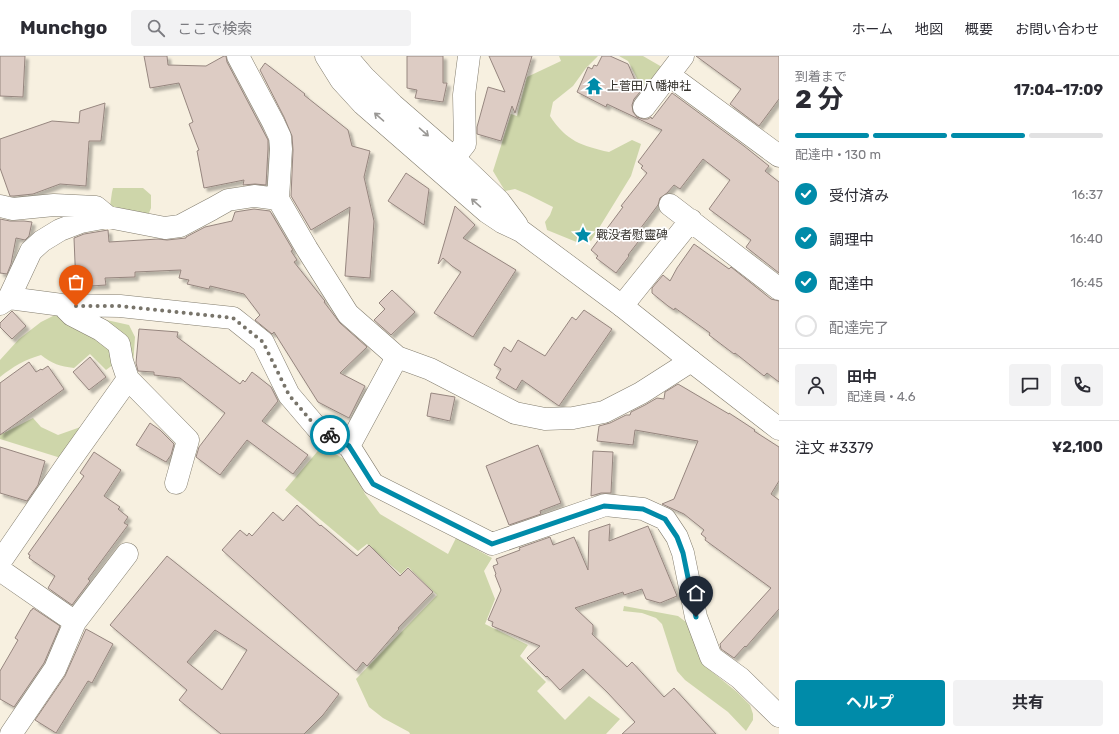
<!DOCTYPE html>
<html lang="ja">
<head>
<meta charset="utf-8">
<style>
  :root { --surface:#fff; --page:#f2f2f3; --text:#2b2b33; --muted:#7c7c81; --line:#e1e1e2; --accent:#008ba9 }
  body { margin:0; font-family:Rubik,"Noto Sans JP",sans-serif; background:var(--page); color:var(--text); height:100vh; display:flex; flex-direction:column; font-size:15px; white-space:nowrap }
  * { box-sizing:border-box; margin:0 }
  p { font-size:13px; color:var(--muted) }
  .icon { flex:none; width:22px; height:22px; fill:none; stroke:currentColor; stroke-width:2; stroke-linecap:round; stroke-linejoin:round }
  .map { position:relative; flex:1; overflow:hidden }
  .details { display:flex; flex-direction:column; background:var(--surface); width:340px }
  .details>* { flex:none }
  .pin { position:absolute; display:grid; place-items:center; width:34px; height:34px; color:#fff; margin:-41px -17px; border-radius:50% 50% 50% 0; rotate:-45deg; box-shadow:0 0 4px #0007 }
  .pin .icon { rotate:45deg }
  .courier { position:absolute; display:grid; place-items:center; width:40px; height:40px; margin:-20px; border:3px solid #008ba9; border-radius:50%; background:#fff; color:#222; box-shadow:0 1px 5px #0007 }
  .overview em { font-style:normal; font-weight:700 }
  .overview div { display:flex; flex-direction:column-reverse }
  .overview { display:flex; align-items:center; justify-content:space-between; height:68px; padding:0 16px }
  h1 { font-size:26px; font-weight:700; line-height:30px }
  .bar { display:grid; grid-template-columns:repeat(4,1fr); gap:6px 4px; align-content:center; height:48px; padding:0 16px }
  .bar i { height:5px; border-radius:3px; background:var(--line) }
  .bar .selected { background:var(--accent) }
  .bar p { grid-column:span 4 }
  .line { display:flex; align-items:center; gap:10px; padding:0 16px; border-top:1px solid var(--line) }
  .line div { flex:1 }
  .round { display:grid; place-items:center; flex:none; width:42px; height:42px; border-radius:4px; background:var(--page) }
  ol { padding:0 16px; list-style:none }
  li { display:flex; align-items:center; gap:12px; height:44px }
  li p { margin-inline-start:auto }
  li .icon { padding:4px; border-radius:50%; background:var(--accent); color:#fff; stroke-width:4 }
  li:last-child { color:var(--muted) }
  li i { width:22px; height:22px; border:2px solid var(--line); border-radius:50% }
  .cta { display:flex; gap:8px; margin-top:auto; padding:8px 16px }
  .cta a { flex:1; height:46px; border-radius:4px; background:var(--accent); color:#fff; font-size:16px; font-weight:700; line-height:46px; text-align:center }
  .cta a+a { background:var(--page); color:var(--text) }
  header { display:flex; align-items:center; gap:24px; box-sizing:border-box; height:56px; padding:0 20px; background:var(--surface); border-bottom:1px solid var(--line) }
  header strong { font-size:19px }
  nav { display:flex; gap:22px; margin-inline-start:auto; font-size:14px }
  .search { width:280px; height:36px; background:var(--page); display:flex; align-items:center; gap:10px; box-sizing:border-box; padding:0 14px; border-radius:4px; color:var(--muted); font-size:15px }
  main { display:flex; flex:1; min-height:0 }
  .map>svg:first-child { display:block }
  .green { fill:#ced6aa }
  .building { fill:#ddccc4; stroke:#96867f; fill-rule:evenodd; filter:url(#shadow) }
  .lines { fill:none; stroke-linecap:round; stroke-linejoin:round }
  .street-casing { stroke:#837d6e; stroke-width:23 }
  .secondary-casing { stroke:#837d6e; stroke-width:23 }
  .street { stroke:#fff; stroke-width:22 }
  .secondary { stroke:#fff; stroke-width:22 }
  .oneway { stroke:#9a9895 }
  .done { stroke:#78746a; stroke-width:4; stroke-dasharray:0 7.2 }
  .route { stroke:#008ba9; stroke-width:5 }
  .labels { text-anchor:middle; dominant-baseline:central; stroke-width:3.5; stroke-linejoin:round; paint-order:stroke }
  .poi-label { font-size:12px; fill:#34312b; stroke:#fff; text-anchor:start }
</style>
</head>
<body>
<header>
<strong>Munchgo</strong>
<div class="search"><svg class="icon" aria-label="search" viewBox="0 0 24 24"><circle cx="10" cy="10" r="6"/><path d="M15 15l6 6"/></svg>ここで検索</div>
<nav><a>ホーム</a><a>地図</a><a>概要</a><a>お問い合わせ</a></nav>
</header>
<main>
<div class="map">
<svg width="779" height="678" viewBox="0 0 779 678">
  <defs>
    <filter id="shadow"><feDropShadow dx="3.5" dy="3.5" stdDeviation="1" flood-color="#0004"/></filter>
  </defs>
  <rect width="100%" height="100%" fill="#f7f0e0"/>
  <path class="green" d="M559,0H598L586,12L573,30L553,46L550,60C566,85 582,90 609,96L632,84L641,88L631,120L591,185L583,181L579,187L547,174L545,166L550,159L553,151L527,138L515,133L505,135L493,115L511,58L517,60L527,21L561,5Z
    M619,0H643L662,11L647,31L642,32L628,5Z
    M113,132H143L151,139V152L147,162L115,156L110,150L112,136Z
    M57,258L102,263L129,269L135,281L133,310L114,308L106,314L90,298L74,312C60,310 52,308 41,299C24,304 14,310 0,321V304L19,283L41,266Z
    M33,362L41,371L58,379L89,368L64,403L0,383V372L4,377Z
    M322,390L349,406L365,438L380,458L448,498L456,482L492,502L484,515L495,543L485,568L528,589L520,600L546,626L537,635L565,664L589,640L620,663L606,678H410L409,676L383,662L369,651L356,623L437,539L408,511L401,518L367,488L358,495L285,434Z
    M624,550L678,560L686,566L702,602L711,615L737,636L750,649L753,658V664L746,675L728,656L685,624L677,615L662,568L656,562L642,557L623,555Z"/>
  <path class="building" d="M0,0H25L23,41L0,40Z
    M144,0H167L168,9L206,10L224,0H226L227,6L268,84V93L266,129L255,128L243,129L244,124L204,132L197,95L199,94L189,68L193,66L179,27L150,32Z
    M407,0H443V27H447L443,46L415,42L417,34L407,32Z
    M489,0H532L515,57L512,50L501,85L477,78V71L488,31L505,36Z
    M602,0H610L628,8L640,36L634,43L632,49L633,56L637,61L643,63H648L651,61L652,63L672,37L744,90L769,110L765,115L779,126V217L746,191L751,184L709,153L730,124L703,103L680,133L674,129L667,137L660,142L658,149L640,173L645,177L628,199L629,200L616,217L596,202L598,200L591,194L623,151L621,150L647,117L641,112L643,110L638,106L662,74L607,48L606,51L577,36L588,11L592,13L594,9L597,10Z
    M696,0H779V43L759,70L730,48L741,33Z
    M265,7L305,38L304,39L348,74L352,90L370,95L364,121L374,165L370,222L345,220L350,151L311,174L291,140L293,94L292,80L284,61L260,14Z
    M105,47L101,85H89L86,130L60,128L33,138L14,140H10L0,112V83L52,65L79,67L80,55Z
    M406,117L429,133L424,169L388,145Z
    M455,150L475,169L463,182L516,214L473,281L434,257L461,216L452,210L443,202L438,208Z
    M254,153L270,155L293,194L291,195L297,204L294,206L324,244L325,245L324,246L340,267L367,291L340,317L365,330L349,362L318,346L274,276L272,278L255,264L260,259L244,238L210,230L209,233L187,228L189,224L179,222L181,214L135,216V221L105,222L106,229L76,231L74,182L84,178L108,174L109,186L158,183L167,184L186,182V181L205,171L232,165L235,156Z
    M0,163L10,165H24L32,166L29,180L25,184L16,182L11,208L7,218L0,217Z
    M694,188L729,213L731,211L771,243L779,245V326L767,317L764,320L735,297L734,298L709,279L710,277L675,252L674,254L668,250L652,237V232L663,219L670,225L677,212Z
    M392,234L415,256L391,279L374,264L385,253L379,247Z
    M584,254L612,273L559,350L522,324L516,334L496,322L501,313L494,309L504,291L511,296L518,284L545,300L572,261L576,264Z
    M12,255L26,270L12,283L0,271V267Z
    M139,273L178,276L177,281L240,328L243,324L245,326L252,316L271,331L278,345L262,365L308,399L293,418L247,384L220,419L196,401L199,391L225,357L180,322L154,319V316L138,315L136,307Z
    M90,301L106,321L89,334L73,316Z
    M29,306L36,316L41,313L42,314L48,310L64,333L0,379V327Z
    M678,328L729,358V357L755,374L754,375L779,391V425L771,438L779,444V553L746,591L745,590L734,602L721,593L720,588L771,532L705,484L706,482L701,478L704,474L684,458L662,448L674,443L698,385L635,374L633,389L597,385L599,370L610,367L626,359H630L631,356L645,349L657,342L664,343L665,336Z
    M431,337L455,341L450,365L427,360Z
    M150,367L160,374L174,388L171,399L166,406L136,389Z
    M538,389L561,447L540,455L541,458L509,469L486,410Z
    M0,391L45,405L38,429L27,445L0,437Z
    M593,395L613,396L611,437H601L591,440Z
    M94,396L121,414L104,440L120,451L118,453L128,461L124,467L128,469L88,523L90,525L72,549L48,532L55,520L29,502L30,499L28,498L84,420L80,417Z
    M297,449L320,470L321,469L357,500L369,489L400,520L408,512L433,536L398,572L399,573L367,610L363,606L356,615L222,494L240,474L247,480L249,477L252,480L273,456L283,465Z
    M610,468L609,485L648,470L677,540L660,547L646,543L642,533L624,539L623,536L575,552L593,569V576L592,578L627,611L632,606L664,641L674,632L716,678H622L635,666L607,636L583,613L560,634L547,620L546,621L527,602L540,590L492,570L493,566L488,564L501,534L495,519L496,518L493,510L498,508L496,503L520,494L519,492L550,481L553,489L574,481L588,514L589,475Z
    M167,500L339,638L323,659L304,678H221L179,644L187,634L110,569ZM215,574L247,594L222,634L187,606Z
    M33,552L60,570L44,607L14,651L0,643V615L18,584L15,582L31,554H32Z
    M86,573L113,588L92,627L88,625L56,677L35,664L65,620Z"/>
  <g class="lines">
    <g class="street-casing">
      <path id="street" d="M238,0L273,66L280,81L281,93L278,143
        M669,19L779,100
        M644,51L683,0
        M454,102L465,88L464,39L469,0
        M670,149L779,233
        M0,150L13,153L54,149L96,151L108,161
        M9,242L31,195L42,185L60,174L81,166L108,161L165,172L180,170L212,153L228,144L254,140L278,143L307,193L348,258L397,301
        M0,248L9,242L62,249L120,250L233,262L263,286L289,339L318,373L349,390L397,301L430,313L515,357L545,363L573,362L604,356L641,337L691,305
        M62,249L72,259L101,274L119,288L122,305L128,323
        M622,250L691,164
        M349,390L373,428L492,488L605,449L643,453L665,463L677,481L683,497L696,561L711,601L740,622L779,660
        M0,506L66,410L128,323L188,384L176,427
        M0,514L75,566L55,613L11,678
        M75,566L127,498"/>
    </g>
    <g class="secondary-casing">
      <path id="secondary" d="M326,0L341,24L363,48L487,156L502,166L521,175L622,250L691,305L779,373
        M346,0L364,21L393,49L454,102L499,145L517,169"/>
    </g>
    <use href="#street" class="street"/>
    <use href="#secondary" class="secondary"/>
  </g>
  <defs><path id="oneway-shaft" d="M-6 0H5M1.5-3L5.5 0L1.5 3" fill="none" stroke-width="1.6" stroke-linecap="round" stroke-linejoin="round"/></defs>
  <g class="oneway">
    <use href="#oneway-shaft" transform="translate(379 61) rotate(-139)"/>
    <use href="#oneway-shaft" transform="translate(424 76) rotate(41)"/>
    <use href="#oneway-shaft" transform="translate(476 147) rotate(-139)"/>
  </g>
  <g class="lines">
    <path class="done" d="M76,250H120L233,262L263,286L289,339L318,373L330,379"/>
    <path class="route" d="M330,379L349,390L373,428L492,488L604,450L643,453L665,463L677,481L683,497L696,561"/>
  </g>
  <defs>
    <g id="temple-bare" transform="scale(1.38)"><path d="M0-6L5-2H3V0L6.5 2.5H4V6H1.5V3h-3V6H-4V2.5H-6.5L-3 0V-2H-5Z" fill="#008ba9" stroke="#fff" stroke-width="2.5" paint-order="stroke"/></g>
    <g id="sight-bare" transform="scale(1.38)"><path d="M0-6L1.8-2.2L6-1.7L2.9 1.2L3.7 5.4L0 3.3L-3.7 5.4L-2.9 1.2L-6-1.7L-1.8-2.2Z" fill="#008ba9" stroke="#fff" stroke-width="2.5" paint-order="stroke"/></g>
  </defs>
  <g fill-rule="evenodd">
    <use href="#temple-bare" x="594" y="30"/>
    <use href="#sight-bare" x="583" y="179"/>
  </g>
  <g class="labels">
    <g class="poi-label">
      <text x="607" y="30">上菅田八幡神社</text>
      <text x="596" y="179">戰没者慰靈碑</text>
    </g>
  </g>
</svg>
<div class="pin" style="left:76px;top:250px;background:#ea580c"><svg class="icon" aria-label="bag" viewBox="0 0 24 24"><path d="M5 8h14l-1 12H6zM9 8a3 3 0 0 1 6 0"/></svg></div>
<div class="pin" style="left:696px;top:561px;background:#1f2937"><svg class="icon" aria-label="home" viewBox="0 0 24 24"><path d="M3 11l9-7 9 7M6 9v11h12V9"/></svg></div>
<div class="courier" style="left:330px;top:379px"><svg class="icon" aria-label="bike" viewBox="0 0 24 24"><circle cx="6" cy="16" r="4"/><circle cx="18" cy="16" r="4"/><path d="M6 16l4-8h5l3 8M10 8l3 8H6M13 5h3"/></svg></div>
</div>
<section class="details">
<div class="overview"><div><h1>2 分</h1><p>到着まで</p></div><em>17:04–17:09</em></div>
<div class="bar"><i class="selected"></i><i class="selected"></i><i class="selected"></i><i></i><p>配達中 · 130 m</p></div>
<ol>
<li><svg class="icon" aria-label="check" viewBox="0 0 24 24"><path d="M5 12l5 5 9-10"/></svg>受付済み<p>16:37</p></li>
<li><svg class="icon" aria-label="check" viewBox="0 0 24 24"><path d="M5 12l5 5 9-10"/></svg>調理中<p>16:40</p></li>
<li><svg class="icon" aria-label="check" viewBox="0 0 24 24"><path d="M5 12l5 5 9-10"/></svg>配達中<p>16:45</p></li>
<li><i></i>配達完了</li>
</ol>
<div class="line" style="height:72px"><a class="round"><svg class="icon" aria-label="person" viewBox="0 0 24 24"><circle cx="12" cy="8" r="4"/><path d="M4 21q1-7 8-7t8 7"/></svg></a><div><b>田中</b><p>配達員 · 4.6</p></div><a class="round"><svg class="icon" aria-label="chat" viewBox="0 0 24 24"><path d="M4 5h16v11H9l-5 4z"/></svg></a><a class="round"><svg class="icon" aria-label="phone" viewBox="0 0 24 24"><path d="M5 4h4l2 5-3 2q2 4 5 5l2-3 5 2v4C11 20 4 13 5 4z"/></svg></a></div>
<div class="line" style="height:52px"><div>注文 #3379</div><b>¥2,100</b></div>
<div class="cta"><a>ヘルプ</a><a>共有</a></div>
</section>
</main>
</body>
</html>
